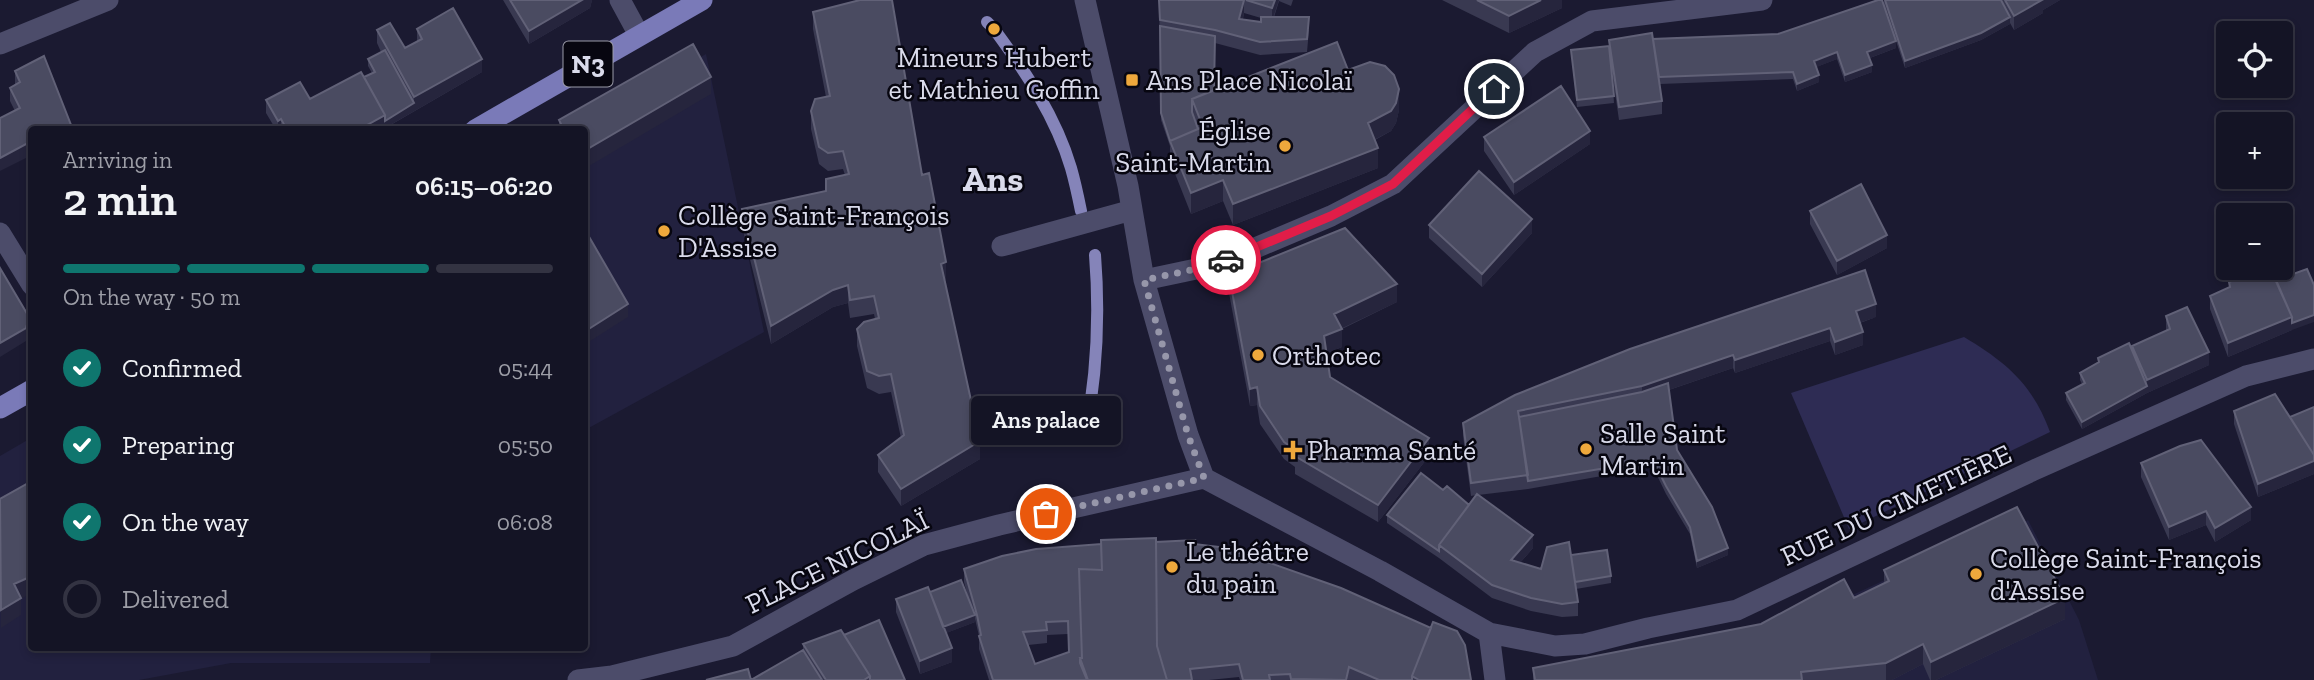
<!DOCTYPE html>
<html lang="en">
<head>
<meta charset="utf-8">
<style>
  :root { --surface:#141425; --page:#212132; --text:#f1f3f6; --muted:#9d9ea7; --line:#333342; --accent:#0f766e }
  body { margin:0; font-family:"Zilla Slab",serif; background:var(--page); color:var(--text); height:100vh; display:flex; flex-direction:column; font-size:26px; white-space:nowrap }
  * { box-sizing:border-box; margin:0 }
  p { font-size:23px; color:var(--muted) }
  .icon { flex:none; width:38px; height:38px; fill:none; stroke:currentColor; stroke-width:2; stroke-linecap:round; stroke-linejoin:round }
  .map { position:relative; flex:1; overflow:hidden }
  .panel { position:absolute; left:28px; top:126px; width:560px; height:525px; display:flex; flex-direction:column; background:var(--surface); border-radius:7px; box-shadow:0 4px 10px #0003,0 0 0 2px var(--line) }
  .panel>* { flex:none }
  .buttons { position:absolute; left:2216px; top:21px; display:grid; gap:14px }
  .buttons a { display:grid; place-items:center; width:77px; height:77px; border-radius:7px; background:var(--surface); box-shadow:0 4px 10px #0003,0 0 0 2px var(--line); font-size:35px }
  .pin { position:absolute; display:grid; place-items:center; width:60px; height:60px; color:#fff; margin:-30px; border:4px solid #fff; border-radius:50%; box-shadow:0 2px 7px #0007 }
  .courier { position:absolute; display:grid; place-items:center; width:70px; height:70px; margin:-35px; border:5px solid #e11d48; border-radius:50%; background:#fff; color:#222; box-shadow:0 2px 9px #0007 }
  .bubble { position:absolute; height:49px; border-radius:7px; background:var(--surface); box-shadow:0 4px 10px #0003,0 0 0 2px var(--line); font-size:23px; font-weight:600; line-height:49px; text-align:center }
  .head em { font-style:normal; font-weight:600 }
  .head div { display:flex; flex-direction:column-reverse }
  .head { display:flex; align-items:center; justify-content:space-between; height:119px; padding:0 35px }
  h1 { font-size:46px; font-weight:600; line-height:52px }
  .bar { display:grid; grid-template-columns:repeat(4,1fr); gap:10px 7px; align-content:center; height:84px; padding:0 35px }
  .bar i { height:9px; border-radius:5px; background:var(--line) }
  .bar .current { background:var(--accent) }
  .bar p { grid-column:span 4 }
  ol { padding:0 35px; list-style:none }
  li { display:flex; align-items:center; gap:21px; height:77px }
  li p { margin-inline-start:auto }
  li .icon { padding:7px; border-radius:50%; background:var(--accent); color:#fff; stroke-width:4 }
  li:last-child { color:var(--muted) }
  li i { width:38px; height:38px; border:4px solid var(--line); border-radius:50% }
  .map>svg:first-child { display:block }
  .built { fill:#22213f }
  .green { fill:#2e2c54 }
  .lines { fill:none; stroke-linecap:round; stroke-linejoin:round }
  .stream { stroke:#8584b9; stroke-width:12 }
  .minor { stroke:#4c4c6a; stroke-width:21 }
  .major { stroke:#7a7ab8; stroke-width:21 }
  .wall { fill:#393951; fill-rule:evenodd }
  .shaded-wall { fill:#26253d }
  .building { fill:#4a4b61; stroke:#616177; stroke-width:2; fill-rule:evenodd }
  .done { stroke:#9797aa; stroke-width:7; stroke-dasharray:0 12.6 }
  .route { stroke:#e11d48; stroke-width:9 }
  .poi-dot { fill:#eea83c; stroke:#070610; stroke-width:2.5 }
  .labels { text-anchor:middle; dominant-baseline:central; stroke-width:5; stroke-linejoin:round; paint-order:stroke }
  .shield { fill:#070610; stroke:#9b9ba9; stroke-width:2 }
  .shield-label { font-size:26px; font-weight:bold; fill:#dadbeb }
  .poi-label { font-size:28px; fill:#dadbeb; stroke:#070610; text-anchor:start }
  .street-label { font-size:28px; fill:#dadbeb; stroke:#070610 }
  .district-label { font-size:35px; font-weight:bold; fill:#dadbeb; stroke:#070610 }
</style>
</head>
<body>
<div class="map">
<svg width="2314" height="680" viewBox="0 0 2314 680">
  <rect width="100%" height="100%" fill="#1b1a31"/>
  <path class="built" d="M706,54L764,332L585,430L584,130H574Z
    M31,438L32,648H431L430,663H231L139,680H0V456Z
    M2028,520L2079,620L2098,680H1556L1762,637L2012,521L2017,528Z"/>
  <path class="green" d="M1964,337C2006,362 2033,385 2050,432L1849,529L1791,393Z"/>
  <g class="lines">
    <path class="stream" d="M987,22L994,29C1025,71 1056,117 1071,168C1075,182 1078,196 1081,211
      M1085,436C1097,375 1100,317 1095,255"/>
    <path class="minor" d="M620,0L639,35
      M1085,0L1128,186L1144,280L1188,435L1204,478
      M0,44L108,0
      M0,233L32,285
      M1002,246L1132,210
      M1144,280L1215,265L1331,216L1393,184L1535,52L1592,21L1762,0
      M1489,633L1495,680
      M578,680L612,676L733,646L853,580L924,545L999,525L1204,478L1380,571L1489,633L1555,646L1585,644L1648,628L1737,610L2032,471L2246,376L2314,359"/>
    <path class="major" d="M475,130L702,0
      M0,408L32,390"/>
  </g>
  <path class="wall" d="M503,0H592L590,8L529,44Z
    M1159,0H1293L1291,6L1279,1L1274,17L1309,30L1307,52L1260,55L1215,43V90L1348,70L1399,110L1396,123L1391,131L1375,140L1378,168L1233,225L1223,201L1191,214L1170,161V146L1161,120ZM1244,13L1261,18V22L1243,19Z
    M1442,0H1562V8L1509,33Z
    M1884,0H2060L2043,10V13L2014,30L2010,23V24L1981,40L1905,68L1896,41V48L1870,58L1872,72L1845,82L1837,59L1816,67L1819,82L1797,91L1793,79L1660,84L1662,101V114L1619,120L1612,72L1614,103L1577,107L1571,50L1609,46V40L1778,34L1884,5Z
    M813,12L922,175L946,279L944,280L980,459L901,506L878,472V455L901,438L891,392L879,394L867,388L857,346V329L875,319L874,314L850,318L848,303L833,307L771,344L742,227V209L826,191L845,175L843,169L828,171L819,164L811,129V111L826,97L813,29Z
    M417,29L482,72L382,130H273L275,128L266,113V100L310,99L364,77L372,73L368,66V59L381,52L377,43V30L405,48L417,42Z
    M44,56L32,130L15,111L10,101V88L15,85V71Z
    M711,94L584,130H559V120Z
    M1484,137L1590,144L1514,195L1484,151Z
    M1810,211L1887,248L1837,275L1810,224Z
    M1429,225L1532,233L1482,287L1429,238Z
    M1229,275L1397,302L1342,329V347L1327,353L1330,377L1429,456L1378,522L1295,474V467L1284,459L1260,424L1257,405L1250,406L1229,293Z
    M2276,280L2292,330L2228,357L2210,309V296L2229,287V282Z
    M2166,316L2209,365L2147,393L2082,429L2066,400V393L2082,384L2080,380V373L2098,362V358L2132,351V346L2166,331Z
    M1876,317L1860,323L1863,345L1835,355L1830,341L1735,373L1733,368L1669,390L1677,450L1728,555L1697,568L1690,534L1666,494L1653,467L1528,489L1478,495L1533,548L1520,563L1541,569L1571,555L1611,576V583L1576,589L1578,602V616L1562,617L1531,611L1492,598L1439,558L1387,523V515L1443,490L1469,505L1476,495L1471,496L1463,436V423Z
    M2314,407V474L2258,497L2234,424V411L2290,417Z
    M2141,463L2251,520L2215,542L2206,525L2169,540L2141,477Z
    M1156,542L1195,544L1471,680H1240L1239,677L1209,680H989L979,649V636L975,619V622L946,633L952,662L920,674L896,612V599L930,592L970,605L964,582V569ZM1068,634V652L1035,664L1028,645L1047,643V635Z
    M1884,570L2065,619L1936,680H1930L1923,664L1892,680H1533V668L1761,624L1854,598L1884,583Z
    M844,635L905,680H751L803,650V644Z"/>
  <path class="shaded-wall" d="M582,0H592L590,8L529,44V31Z
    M1244,0V13L1239,32V19Z
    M1275,0H1279L1272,21V8Z
    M1541,0H1562V8L1509,33V16Z
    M2042,0H2060L2043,10V13L2014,30V16Z
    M2010,17V24L1981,40L1905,68V61Z
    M1896,41V48L1867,59V52Z
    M1837,52V59L1814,68V61Z
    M482,59V72L385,128L382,130H358L385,115L414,103V97Z
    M1872,65V72L1845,82V75Z
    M1819,75V82L1797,91V84Z
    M711,77V94L584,169V151Z
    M1399,89V110L1396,123L1391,131L1368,143V123Z
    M281,119V130H278V121Z
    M1590,131V144L1514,195V182Z
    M32,141V155L0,171V158Z
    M1378,148V168L1233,225V204Z
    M1223,180V201L1191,214V193Z
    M1532,219V233L1482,287V274Z
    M1887,235V248L1837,275V261Z
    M946,262V279L941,281V264Z
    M1397,284V302L1334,332V314Z
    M848,285V303L833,307L771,344V326L833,290Z
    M628,304V317L584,345V332Z
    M1876,304V317L1856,324V311Z
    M2314,315V322L2292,330L2228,357V343L2292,317Z
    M29,317V330L26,341L0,357V343Z
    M1830,328V341L1735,373V360Z
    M1342,329V347L1324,354V336Z
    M1863,332V345L1835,355V342Z
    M2209,352V365L2147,393L2082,429V422L2147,386V380Z
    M1733,355V368L1642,399V386Z
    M1257,387V405L1250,406V389Z
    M1429,438V456L1378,522V505Z
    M980,441V459L901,506V489Z
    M2314,461V474L2258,497V484Z
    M2251,507V520L2215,542V528Z
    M2206,511V525L2169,540V527Z
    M1533,535V548L1511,573V560Z
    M1728,548V555L1697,568V561Z
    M32,576V593L21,599V615L1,628V610L14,584Z
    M2065,598V619L1936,680H1931V662Z
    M975,615V622L941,635V628Z
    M1923,644V664L1892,680H1886V663Z
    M952,648V662L920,674V661Z"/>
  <path class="building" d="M510,0H582L529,31Z
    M860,0H892L922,175L929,173L946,262L941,264L980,441L901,489L878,455L904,435L891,374L879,376L867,371L857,329L864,322L879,318L874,296L850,300L848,285L833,290L771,326L742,209L826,191V179L849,174L843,151L828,153L819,147L811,111L815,99L830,96L813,12Z
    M1159,0H1244L1239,19L1261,22V17H1309L1307,39L1260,42L1215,30L1160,20Z
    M1246,0H1275L1272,8Z
    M1477,0H1541L1509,16Z
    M1878,0H1882L1896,41L1867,52L1872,65L1845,75L1837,52L1814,61L1819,75L1797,84L1793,72L1659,77L1653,39L1778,34Z
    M1885,0H2001L2010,17L1981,33L1905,61Z
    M2005,0H2042L2014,16Z
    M453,8L482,59L414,97L377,30L390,23L405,48L422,39L417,29Z
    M1160,26L1215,36L1214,90L1192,99V112L1198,129L1170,141L1161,113Z
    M1652,33L1662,101L1619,107L1609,40Z
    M1337,42L1348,70L1370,62L1385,66L1394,75L1399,89L1396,103L1391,111L1368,123L1378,148L1233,204L1223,180L1191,193L1170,141L1203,127L1192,99Z
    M693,44L711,77L584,151V130H564L559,120Z
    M1609,46L1614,96L1577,100L1571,50Z
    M385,50L414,103L385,121V115L364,77L375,72L368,59Z
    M44,56L73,130H32V141L0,158V118L20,108L10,88L20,82L15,71Z
    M361,72L385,115L358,130H287L281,119L278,121L266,100L300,82L310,99Z
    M1561,86L1590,131L1514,182L1484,137Z
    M281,125L284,130H273Z
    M1479,171L1532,219L1482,274L1429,225Z
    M1861,184L1887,235L1837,261L1810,211Z
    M584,228L628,304L584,332Z
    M1345,228L1397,284L1334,314L1342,329L1324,336L1330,377L1429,438L1378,505L1295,456L1297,451L1284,442L1260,406L1257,387L1250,389L1229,275Z
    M0,268L29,317L26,328L0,343Z
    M2264,268H2270L2292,317L2228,343L2210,296L2230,287L2229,282Z
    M2307,269L2314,285V315L2292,323V317L2276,280Z
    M1865,270L1876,304L1856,311L1863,332L1835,342L1830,328L1735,360L1733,355L1642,386L1518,411L1528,475L1471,483L1463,423L1515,395L1630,349Z
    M2187,307L2209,352L2147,380L2132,346L2170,329L2166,316Z
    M2129,343L2147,386L2082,422L2066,393L2085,383L2080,373L2099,362L2098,358Z
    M1668,383L1677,450L1712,507L1728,548L1697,561L1690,527L1666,486L1653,460L1528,481L1519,417L1642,392Z
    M2275,394L2314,455V461L2258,484L2234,411Z
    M2314,407V455L2290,417Z
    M2201,440L2251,507L2215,528L2206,511L2169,527L2141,463L2180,446Z
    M1421,473L1443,490L1447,486L1469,505L1439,545V551L1387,515Z
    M32,481V576L14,584L21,598L1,610L0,499Z
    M1477,494L1533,535L1511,560L1541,569L1547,547L1569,542L1578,602L1562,604L1531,598L1492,585L1439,545Z
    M2017,507L2065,598L1931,662L1923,644L1886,663L1801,672L1802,680H1535L1533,668L1761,624L1844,579L1854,598L1889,581L1884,570Z
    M1156,538L1157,646L1167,680H1088L1080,658H1082L1079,569L1102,570L1101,540Z
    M1195,540L1194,544L1219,547L1253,557L1341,588L1431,628L1412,676V680H1379L1349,667L1346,680L1291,679L1290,674L1269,675L1270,680H1243L1239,664L1190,669L1192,680H1167L1157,646L1156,542Z
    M1101,544L1102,570L1079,569L1082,658H1080V663L1087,680H993L979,636L981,635L977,615L964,569L1002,556L1036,549ZM1068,621L1069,652L1035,664L1023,632L1047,630L1046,622Z
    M1607,550L1611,576L1575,582L1571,555Z
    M961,580L975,615L943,627L930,592Z
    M928,587L952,648L920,661L896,599Z
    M879,620L905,680H870V676L844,635Z
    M1433,622L1457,631L1465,645L1471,680H1419L1412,676Z
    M841,630L870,676L864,680H826L803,644Z
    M803,650L822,680H751Z
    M748,669L751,680H706Z"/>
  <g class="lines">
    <path class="done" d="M1046,514L1204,478L1188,435L1144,280L1215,265L1226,260"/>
    <path class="route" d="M1226,260L1331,216L1393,184L1494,89"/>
  </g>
  <g class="poi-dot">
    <circle cx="994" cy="29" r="7"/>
    <rect x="1125" y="73" width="14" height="14" rx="3.5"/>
    <circle cx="1285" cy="146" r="7"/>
    <circle cx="664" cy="231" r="7"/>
    <circle cx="1258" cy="355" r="7"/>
    <circle cx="1586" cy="449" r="7"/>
    <path d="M1289.5 439.5h7v7h7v7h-7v7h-7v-7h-7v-7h7z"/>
    <circle cx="1172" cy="567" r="7"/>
    <circle cx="1976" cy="574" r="7"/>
  </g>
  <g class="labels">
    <rect class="shield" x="563.5" y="41.5" width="49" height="45" rx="5"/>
    <g class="shield-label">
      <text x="588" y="64">N3</text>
    </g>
    <g class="poi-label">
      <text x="994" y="57" text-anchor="middle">Mineurs Hubert<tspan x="994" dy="32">et Mathieu Goffin</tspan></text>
      <text x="1146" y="80">Ans Place Nicolaï</text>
      <text x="1271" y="130" text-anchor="end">Église<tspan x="1271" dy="32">Saint-Martin</tspan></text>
      <text x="678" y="215">Collège Saint-François<tspan x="678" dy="32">D'Assise</tspan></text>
      <text x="1272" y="355">Orthotec</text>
      <text x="1600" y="433">Salle Saint<tspan x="1600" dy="32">Martin</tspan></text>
      <text x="1307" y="450">Pharma Santé</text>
      <text x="1186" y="551">Le théâtre<tspan x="1186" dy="32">du pain</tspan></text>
      <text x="1990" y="558">Collège Saint-François<tspan x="1990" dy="32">d'Assise</tspan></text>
    </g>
    <g class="street-label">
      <text transform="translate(1896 505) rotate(-25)">RUE DU CIMETIÈRE</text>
      <text transform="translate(837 562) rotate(-26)">PLACE NICOLAÏ</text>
    </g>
    <g class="district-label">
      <text x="993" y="179">Ans</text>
    </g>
  </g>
</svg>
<div class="buttons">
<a><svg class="icon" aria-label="locate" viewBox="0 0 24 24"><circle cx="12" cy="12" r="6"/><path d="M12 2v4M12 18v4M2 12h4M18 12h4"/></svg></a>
<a>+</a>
<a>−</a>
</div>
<div class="pin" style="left:1046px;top:514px;background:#ea580c"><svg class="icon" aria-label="bag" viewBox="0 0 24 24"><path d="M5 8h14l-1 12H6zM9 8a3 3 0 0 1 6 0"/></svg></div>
<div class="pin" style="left:1494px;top:89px;background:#1f2937"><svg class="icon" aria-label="home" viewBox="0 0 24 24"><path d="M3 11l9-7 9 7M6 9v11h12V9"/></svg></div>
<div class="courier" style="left:1226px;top:260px"><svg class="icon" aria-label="car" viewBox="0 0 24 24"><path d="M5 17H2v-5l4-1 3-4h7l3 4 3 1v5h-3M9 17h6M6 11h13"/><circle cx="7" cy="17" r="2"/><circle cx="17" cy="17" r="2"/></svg></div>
<div class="bubble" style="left:971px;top:396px;width:150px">Ans palace</div>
<section class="panel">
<div class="head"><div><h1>2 min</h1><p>Arriving in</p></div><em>06:15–06:20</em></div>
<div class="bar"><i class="current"></i><i class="current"></i><i class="current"></i><i></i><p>On the way · 50 m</p></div>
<ol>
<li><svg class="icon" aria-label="check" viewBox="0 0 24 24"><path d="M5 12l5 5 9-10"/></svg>Confirmed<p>05:44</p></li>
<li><svg class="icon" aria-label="check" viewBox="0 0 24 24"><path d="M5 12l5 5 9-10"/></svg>Preparing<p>05:50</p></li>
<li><svg class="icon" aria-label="check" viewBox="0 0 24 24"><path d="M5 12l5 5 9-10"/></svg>On the way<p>06:08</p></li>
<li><i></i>Delivered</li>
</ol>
</section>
</div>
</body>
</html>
